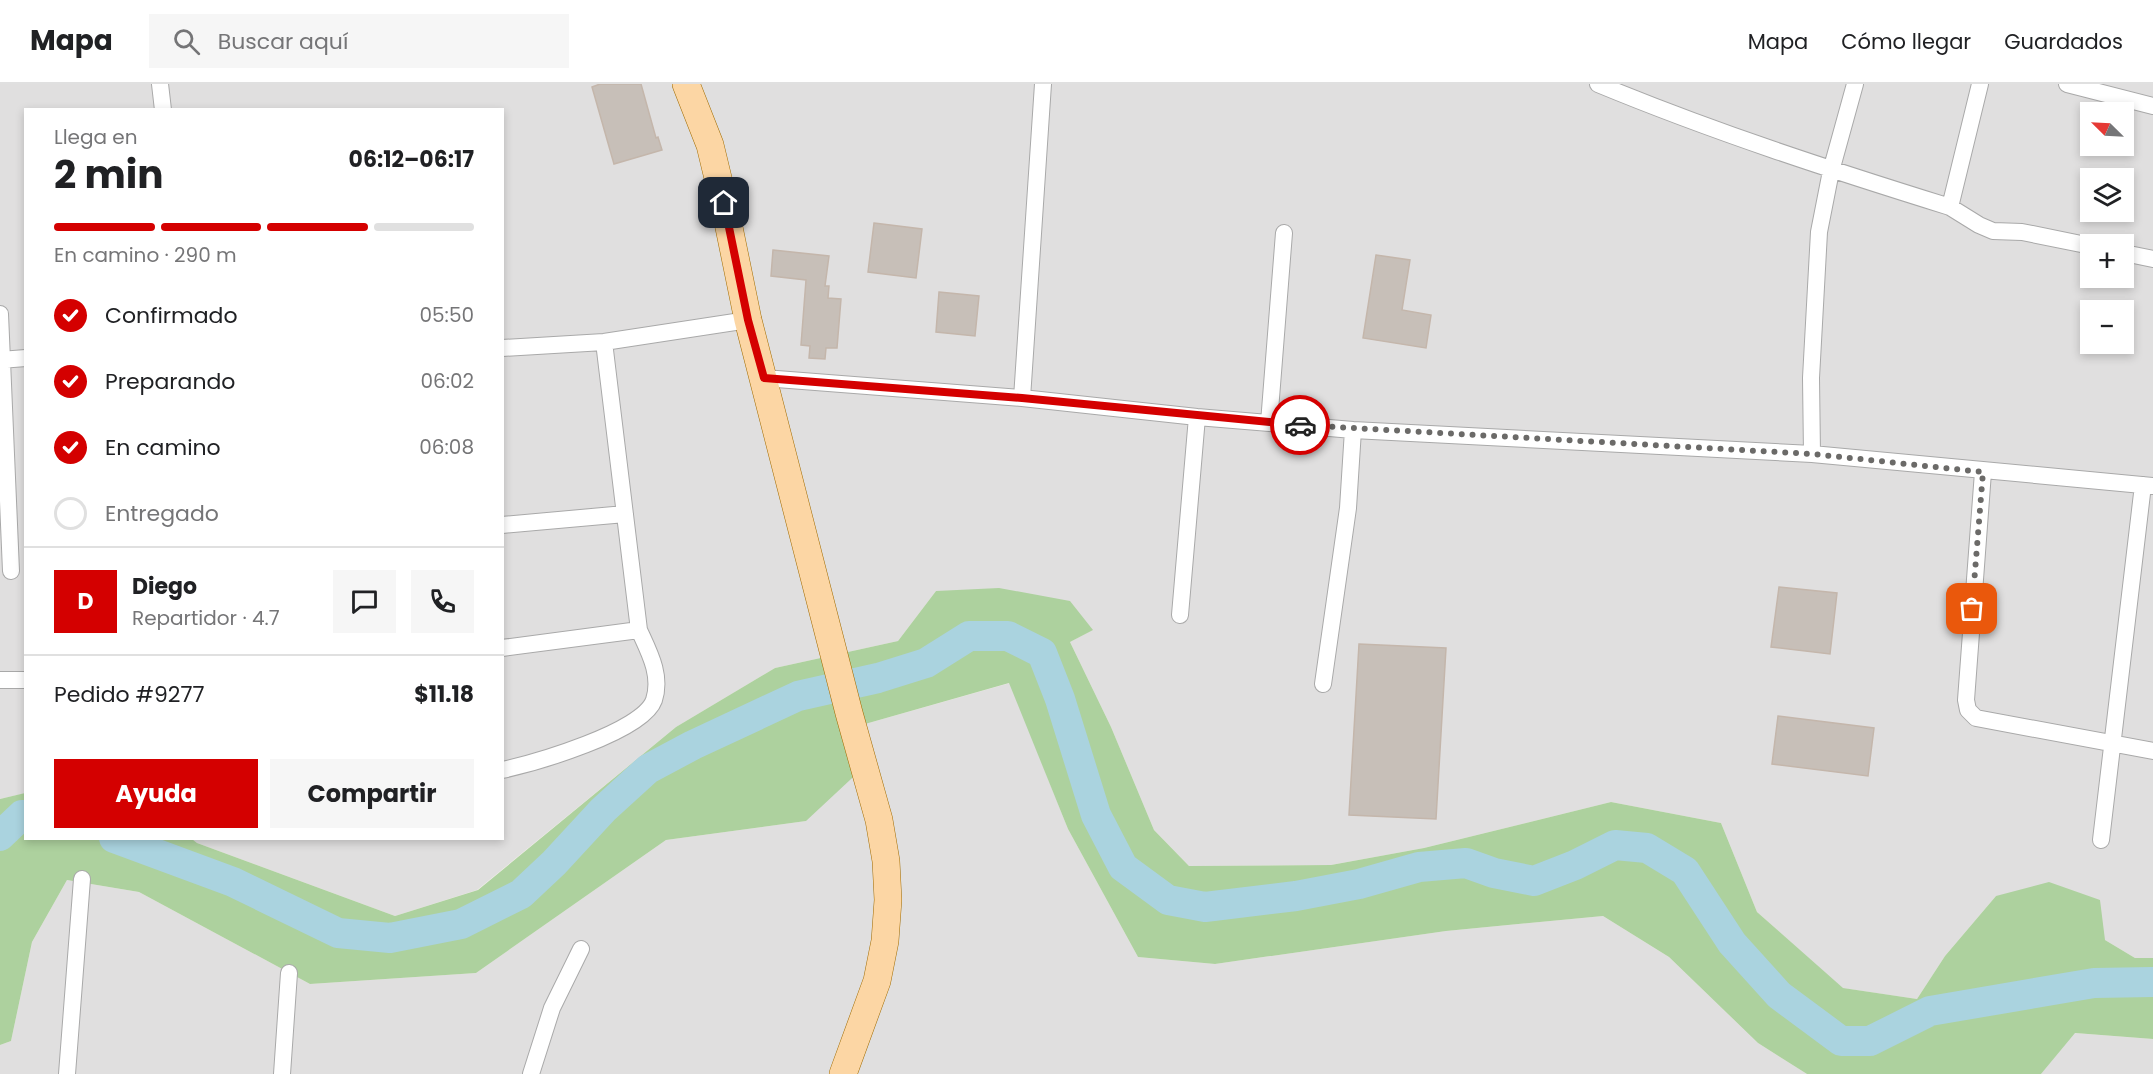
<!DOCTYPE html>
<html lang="es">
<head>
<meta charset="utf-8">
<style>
  :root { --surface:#fff; --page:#f6f6f6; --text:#202124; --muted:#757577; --line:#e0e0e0; --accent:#d40000 }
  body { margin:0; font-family:Poppins,sans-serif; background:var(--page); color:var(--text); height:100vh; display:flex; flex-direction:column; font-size:22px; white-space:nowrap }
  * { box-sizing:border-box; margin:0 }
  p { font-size:20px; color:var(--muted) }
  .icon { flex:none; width:33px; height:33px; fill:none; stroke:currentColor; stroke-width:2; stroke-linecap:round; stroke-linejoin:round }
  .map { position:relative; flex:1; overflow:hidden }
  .sheet { position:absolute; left:24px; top:24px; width:480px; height:732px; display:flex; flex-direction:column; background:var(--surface); border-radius:0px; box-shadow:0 3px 9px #0003 }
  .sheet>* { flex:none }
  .needle { width:39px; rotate:294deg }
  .buttons { position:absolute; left:2080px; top:18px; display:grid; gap:12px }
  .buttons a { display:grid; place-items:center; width:54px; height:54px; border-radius:0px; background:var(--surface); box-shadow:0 3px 9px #0003; font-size:30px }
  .pin { position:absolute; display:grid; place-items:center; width:51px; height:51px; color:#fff; margin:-26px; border-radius:12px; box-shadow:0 3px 9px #0006 }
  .courier { position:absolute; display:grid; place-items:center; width:60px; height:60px; margin:-30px; border:4px solid #d40000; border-radius:50%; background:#fff; color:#222; box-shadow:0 2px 8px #0007 }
  .overview em { font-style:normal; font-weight:700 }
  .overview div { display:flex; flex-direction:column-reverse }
  .overview { display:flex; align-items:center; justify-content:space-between; height:102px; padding:0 30px }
  h1 { font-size:39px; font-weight:700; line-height:45px }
  .bar { display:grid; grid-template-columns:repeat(4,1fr); gap:9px 6px; align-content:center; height:72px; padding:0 30px }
  .bar i { height:8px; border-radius:4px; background:var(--line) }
  .bar .selected { background:var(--accent) }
  .bar p { grid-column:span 4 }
  .line { display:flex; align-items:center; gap:15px; padding:0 30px; border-top:2px solid var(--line) }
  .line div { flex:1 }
  .round { display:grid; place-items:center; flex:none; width:63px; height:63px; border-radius:0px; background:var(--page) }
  ol { padding:0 30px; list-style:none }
  li { display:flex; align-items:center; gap:18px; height:66px }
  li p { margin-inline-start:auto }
  li .icon { padding:6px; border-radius:50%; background:var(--accent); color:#fff; stroke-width:4 }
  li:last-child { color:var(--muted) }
  li i { width:33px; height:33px; border:3px solid var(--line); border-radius:50% }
  .button { display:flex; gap:12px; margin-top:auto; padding:12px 30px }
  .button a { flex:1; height:69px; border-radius:0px; background:var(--accent); color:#fff; font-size:24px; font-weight:700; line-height:69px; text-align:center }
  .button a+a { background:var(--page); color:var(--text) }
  header { display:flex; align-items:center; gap:36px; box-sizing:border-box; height:84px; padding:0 30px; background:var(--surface); border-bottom:2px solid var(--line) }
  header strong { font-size:28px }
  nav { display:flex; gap:33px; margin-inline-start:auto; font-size:21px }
  .search { width:420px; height:54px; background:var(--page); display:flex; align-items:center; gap:15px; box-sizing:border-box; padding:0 21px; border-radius:0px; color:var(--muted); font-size:22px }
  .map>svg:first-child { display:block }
  .residential { fill:#e0dfdf; fill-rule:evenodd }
  .forest { fill:#add19e }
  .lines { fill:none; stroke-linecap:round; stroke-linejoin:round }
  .river { stroke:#aad3df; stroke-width:30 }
  .building { fill:#c7bfb8; stroke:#c4b6ab; stroke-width:1.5 }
  .street-casing { stroke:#a9a9a9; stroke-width:18 }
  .primary-casing { stroke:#a06b00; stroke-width:28 }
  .street { stroke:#fff; stroke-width:16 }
  .primary { stroke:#fcd6a4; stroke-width:27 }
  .done { stroke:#6b6a68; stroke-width:6; stroke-dasharray:0 10.8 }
  .route { stroke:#d40000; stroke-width:8 }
</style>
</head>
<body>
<header>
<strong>Mapa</strong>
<div class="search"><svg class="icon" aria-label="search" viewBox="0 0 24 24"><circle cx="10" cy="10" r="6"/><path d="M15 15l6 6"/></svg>Buscar aquí</div>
<nav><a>Mapa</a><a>Cómo llegar</a><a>Guardados</a></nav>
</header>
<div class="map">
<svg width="2153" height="990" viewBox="0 0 2153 990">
  <rect width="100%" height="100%" fill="#f2efe9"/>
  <path class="residential" d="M0,0H2153V874H2135L2105,856L1996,812L1945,872L1917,915L1842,904L1757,828L1721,739L1611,718L1424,764L1331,781L1189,782L1154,746L1111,643L1070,558L1092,546L936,507L898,557L775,584L676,643L477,806L395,832L197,759L192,755L502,754V26H26V709L0,715ZM2091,28H2124V62H2091ZM2091,94H2124V128H2091ZM2091,160H2124V194H2091ZM2091,226H2124V260H2091Z
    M1010,599L1068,745L1138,873L1215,880L1446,847L1603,832L1669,873L1758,959L1807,990H0V961L11,957L32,858L67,796L139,808L310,900L476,889L666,756L806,737L851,644Z
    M2074,949L2153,955V990H2041Z"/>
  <path class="forest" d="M999,504L1070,517L1093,546L1070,558L1111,643L1154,746L1189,782L1331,781L1424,764L1611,718L1721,739L1757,828L1843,904L1917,915L1945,872L1996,812L2049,798L2100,816L2105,856L2135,874H2153V955L2075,949L2041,990H1807L1758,959L1669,873L1603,832L1446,847L1215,880L1138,873L1068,745L1009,599L851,644L865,682L806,737L666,756L476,889L310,900L139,808L67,796L32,858L11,957L0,961V715L25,709L26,754L192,755L197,759L395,832L478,806L676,643L775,584L898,557L936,507Z"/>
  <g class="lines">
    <path class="river" d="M0,752L22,731H26
      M114,754L233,798L338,849L390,854L461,840L521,810L554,779L603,726L648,685L693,661L798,612L878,594L926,579L969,552H1008L1042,569L1060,615L1096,731L1123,783L1168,816L1205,823L1296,812L1359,800L1419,783L1466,779L1494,789L1534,797L1575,781L1615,761L1647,764L1685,787L1732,859L1779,911L1841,957H1870L1930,927L2094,899L2153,898"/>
  </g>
  <path class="building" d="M600,0H641L656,54L658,53L662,66L614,80L592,3Z
    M874,139L922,145L916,194L868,188Z
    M773,166L829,172L825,202H829L828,214L841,215L837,264H826L825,275L809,274L810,262L801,261L806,196L771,192Z
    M1376,171L1410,176L1402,226L1431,231L1426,264L1363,254Z
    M939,208L979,212L975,252L936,248Z
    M1779,503L1837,509L1830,570L1771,563Z
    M1359,560L1446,564L1436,735L1349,731Z
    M1778,632L1874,644L1868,692L1772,680Z"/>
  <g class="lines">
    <g class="street-casing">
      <path id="street" d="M160,0L163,26
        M1598,0C1714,48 1831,86 1950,123L1980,0
        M2067,0L2153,22
        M1950,123L1979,141L1993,147L2022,148L2091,162
        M2124,169L2153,175
        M0,230L11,487
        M502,264L604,258L748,236
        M0,276L26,274
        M764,294L1022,314L1197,333L1353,346L1812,370L2153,402
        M1022,314L1043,0
        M1269,339L1284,149
        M1812,370L1811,294L1819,148L1831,87L1855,0
        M1983,388L1966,616L1968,626L1976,634L2153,667
        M502,441L625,430
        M1180,531L1197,333
        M502,564L639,546
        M0,596H26
        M1323,600L1348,424L1353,346
        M502,686C534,679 643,648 654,616C662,591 649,568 639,546L604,258
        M2101,756L2143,401
        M67,990L82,795
        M282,990L289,889
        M531,990L552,924L581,865"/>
    </g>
    <g class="primary-casing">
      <path id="primary" d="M686,0L710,61L724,119L748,236L849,629L879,736L886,777L888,816L885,857L877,897L843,990"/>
    </g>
    <use href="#street" class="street"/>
    <use href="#primary" class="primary"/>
  </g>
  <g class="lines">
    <path class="done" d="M1300,341L1812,370L1983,388L1972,525"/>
    <path class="route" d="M724,119L748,236L764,294L1022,314L1300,341"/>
  </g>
</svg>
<div class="buttons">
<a><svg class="needle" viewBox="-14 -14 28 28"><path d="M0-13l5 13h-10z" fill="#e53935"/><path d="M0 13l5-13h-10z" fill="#757577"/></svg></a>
<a><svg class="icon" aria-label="layers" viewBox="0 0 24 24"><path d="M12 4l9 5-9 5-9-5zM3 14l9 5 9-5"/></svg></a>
<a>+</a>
<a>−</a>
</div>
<div class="pin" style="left:1972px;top:525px;background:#ea580c"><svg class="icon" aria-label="bag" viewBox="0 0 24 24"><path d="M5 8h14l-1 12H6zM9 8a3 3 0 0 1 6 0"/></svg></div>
<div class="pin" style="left:724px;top:119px;background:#1f2937"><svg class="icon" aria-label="home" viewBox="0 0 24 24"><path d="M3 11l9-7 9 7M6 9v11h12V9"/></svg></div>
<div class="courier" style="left:1300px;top:341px"><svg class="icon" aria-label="car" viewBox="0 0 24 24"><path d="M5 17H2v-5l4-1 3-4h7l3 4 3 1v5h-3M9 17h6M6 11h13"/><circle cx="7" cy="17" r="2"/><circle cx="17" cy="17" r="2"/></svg></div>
<section class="sheet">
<div class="overview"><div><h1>2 min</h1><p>Llega en</p></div><em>06:12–06:17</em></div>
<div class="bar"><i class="selected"></i><i class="selected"></i><i class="selected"></i><i></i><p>En camino · 290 m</p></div>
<ol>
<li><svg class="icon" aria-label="check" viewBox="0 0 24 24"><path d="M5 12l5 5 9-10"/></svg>Confirmado<p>05:50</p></li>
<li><svg class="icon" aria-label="check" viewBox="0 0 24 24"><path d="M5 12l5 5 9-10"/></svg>Preparando<p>06:02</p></li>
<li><svg class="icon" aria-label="check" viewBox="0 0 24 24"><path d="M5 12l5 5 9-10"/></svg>En camino<p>06:08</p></li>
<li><i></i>Entregado</li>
</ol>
<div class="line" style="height:108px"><b class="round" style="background:var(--accent);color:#fff">D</b><div><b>Diego</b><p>Repartidor · 4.7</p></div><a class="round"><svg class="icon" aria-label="chat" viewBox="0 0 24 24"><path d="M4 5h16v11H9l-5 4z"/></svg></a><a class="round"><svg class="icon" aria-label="phone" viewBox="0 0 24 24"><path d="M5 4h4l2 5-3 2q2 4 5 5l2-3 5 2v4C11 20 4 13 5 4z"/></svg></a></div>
<div class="line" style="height:78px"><div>Pedido #9277</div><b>$11.18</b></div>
<div class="button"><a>Ayuda</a><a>Compartir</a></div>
</section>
</div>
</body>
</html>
